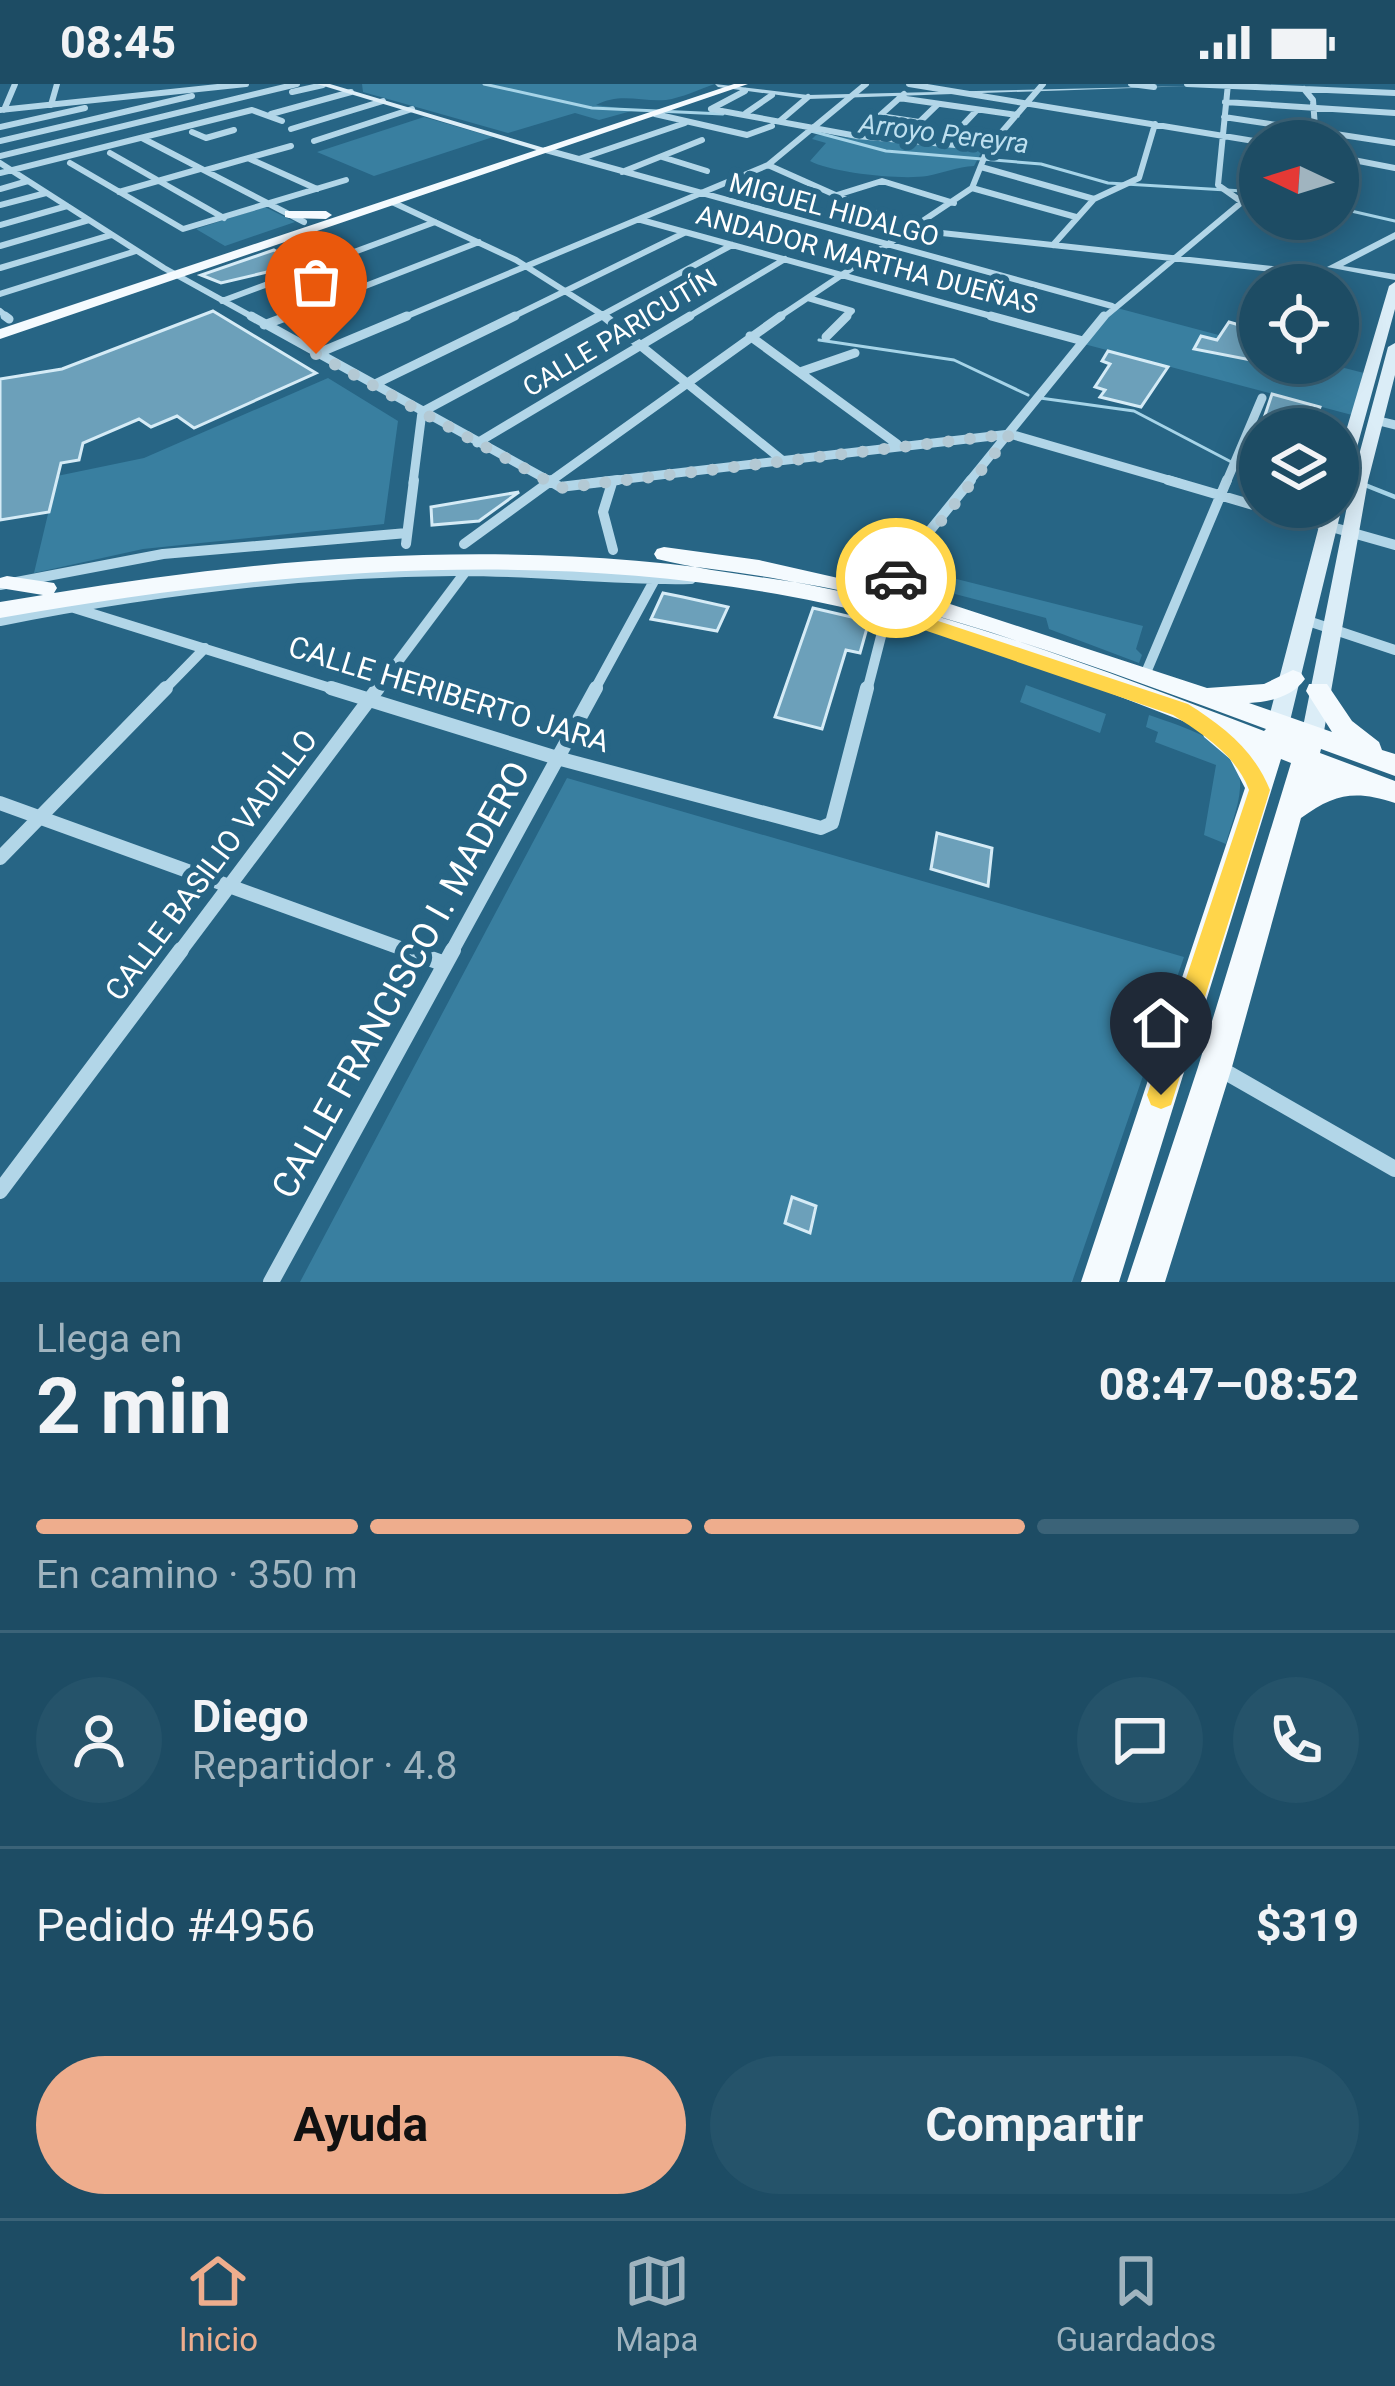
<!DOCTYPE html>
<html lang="es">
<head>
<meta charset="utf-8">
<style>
  :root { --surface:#1d4c64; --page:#25536a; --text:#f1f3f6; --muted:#a0b4bf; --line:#3b6378; --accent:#eead8d }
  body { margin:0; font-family:Roboto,sans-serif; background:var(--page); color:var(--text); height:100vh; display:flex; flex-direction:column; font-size:45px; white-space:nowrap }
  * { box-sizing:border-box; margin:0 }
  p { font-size:39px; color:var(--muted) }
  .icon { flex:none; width:66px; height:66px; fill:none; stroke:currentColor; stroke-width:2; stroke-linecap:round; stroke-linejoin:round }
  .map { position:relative; height:1198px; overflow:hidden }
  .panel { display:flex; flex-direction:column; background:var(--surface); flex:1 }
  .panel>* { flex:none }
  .needle { width:78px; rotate:274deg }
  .buttons { position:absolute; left:1239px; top:36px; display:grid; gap:24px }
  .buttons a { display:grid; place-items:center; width:120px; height:120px; border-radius:50%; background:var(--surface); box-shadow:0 6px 30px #0003,0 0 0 3px var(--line); font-size:60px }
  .pin { position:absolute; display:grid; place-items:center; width:102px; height:102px; color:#fff; margin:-123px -51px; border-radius:50% 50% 50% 0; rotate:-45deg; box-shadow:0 0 12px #0007 }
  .pin .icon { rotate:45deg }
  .courier { position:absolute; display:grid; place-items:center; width:120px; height:120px; margin:-60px; border:9px solid #ffd54a; border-radius:50%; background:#fff; color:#222; box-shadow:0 3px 15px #0007 }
  .head em { font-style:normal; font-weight:700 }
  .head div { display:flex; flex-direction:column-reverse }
  .head { display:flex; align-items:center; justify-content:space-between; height:204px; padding:0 36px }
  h1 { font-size:78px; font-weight:700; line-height:90px }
  .bar { display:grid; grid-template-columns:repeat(4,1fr); gap:18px 12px; align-content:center; height:144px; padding:0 36px }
  .bar i { height:15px; border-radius:9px; background:var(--line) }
  .bar .active { background:var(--accent) }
  .bar p { grid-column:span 4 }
  .line { display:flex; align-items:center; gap:30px; padding:0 36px; border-top:3px solid var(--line) }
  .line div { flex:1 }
  .round { display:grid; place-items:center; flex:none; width:126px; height:126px; border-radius:63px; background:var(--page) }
  .action { display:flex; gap:24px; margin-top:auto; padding:24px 36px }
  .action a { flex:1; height:138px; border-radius:72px; background:var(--accent); color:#111; font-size:48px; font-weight:700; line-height:138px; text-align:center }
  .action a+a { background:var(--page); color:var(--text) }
  .status { display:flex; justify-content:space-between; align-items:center; height:84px; padding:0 60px; background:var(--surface); direction:ltr }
  .status svg { height:33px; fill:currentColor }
  .menu { display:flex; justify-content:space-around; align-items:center; height:168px; border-top:3px solid var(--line); background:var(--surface); font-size:33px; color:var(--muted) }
  .menu a { display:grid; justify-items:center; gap:6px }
  .menu .active { color:var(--accent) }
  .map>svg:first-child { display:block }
  .green { fill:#397fa0 }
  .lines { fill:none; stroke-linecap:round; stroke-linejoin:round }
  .stream-far1 { stroke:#a6d4e8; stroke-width:3 }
  .stream { stroke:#a6d4e8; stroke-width:4.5 }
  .building { fill:#6ca0ba; stroke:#d5ebf6; stroke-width:3 }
  .minor-far4 { stroke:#b2d6e8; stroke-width:6 }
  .minor-far3 { stroke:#b2d6e8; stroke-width:9 }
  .minor-far2 { stroke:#b2d6e8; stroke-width:10 }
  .minor-far1 { stroke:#b2d6e8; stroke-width:14 }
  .minor { stroke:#b2d6e8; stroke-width:16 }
  .tertiary { fill:#b2d6e8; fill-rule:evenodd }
  .secondary { fill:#dbedf7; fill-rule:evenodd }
  .primary { fill:#f4fafe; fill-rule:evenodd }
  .route { fill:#ffd54a }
  .done { stroke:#b3c9d4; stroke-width:12; stroke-dasharray:0 21.6 }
  .labels { text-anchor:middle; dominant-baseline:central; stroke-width:12; stroke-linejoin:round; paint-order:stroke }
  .far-water-label { font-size:27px; font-style:italic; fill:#bddfef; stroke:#276585 }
  .far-street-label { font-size:27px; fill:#fff; stroke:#276585 }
  .street-label { font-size:30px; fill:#fff; stroke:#276585 }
  .near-street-label { font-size:36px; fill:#fff; stroke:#276585 }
</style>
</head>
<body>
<div class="status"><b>08:45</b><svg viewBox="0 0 49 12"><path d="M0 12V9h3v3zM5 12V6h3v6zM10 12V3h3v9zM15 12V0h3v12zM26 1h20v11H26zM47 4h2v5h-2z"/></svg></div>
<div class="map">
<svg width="1395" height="1198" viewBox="0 0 1395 1198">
  <rect width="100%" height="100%" fill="#276585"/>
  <path class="green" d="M362,0H715C700,5 681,14 666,16C641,18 620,8 596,21L635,26L599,36L575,29L508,49L363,8Z
    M424,33L493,53L374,92L317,68Z
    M816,51L983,65L974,82C957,83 943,89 927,92C901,96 832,89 810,77L826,59L812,55Z
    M265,123L295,138L225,162L196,145Z
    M1117,224L1260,262V279H1325L1364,289L1352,331L1084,260Z
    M328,294L398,337L384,440L143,465L34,489L57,392L144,374Z
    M909,483L1143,542L1136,565L1142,571L1139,579L1049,545L1046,534L955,510L945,516L904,505L900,495Z
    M1026,601L1106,630L1100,649L1020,618Z
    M1149,631C1182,643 1244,658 1240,704C1239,723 1230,743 1226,760L1204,751L1216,681L1155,658L1158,648L1146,643Z
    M567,694L1184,873L1072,1198H300Z"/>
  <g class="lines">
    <path class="stream-far1" d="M484,0L592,24L723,30
      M811,47L886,67L1041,80L1108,99L1260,108
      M1338,124L1395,137
      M819,256L954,276L1028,311
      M1040,314L1134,327L1260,393"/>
    <path class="stream" d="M1365,401L1395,413"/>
  </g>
  <path class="building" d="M274,166L301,180L221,199L201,191Z
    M213,227L316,289L194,344L177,332L151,343L139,335L83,359L79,376L61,379L49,428L0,436V295L62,285Z
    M1229,238L1260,247L1256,277L1194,265L1201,252L1217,256Z
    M1108,267L1168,283L1141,323L1100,313L1105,306L1095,303L1110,280L1102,277Z
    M1272,310L1320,323L1316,335L1284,327L1279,342L1263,337Z
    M519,408L479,437L432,441L431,423Z
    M663,509L683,513L728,523L717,547L651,535Z
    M813,524L869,537L860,569L846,566L822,645L775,633Z
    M937,749L992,764L988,802L931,785Z
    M792,1113L816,1122L810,1149L785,1139Z"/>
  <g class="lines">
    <path class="minor-far4" d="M909,0L1260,58
      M1131,0L1154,3
      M1187,0L1395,9
      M1304,5L1313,16L1316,57
      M292,8L323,1
      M899,14L1017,31
      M1225,18L1395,29
      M51,21L57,0
      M711,25L857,52L988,64
      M711,25L745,7
      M0,26L246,0
      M4,26L15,0
      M746,29L772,11
      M271,30L351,8
      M655,30L747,51L772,42
      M880,32L919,38
      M1224,33L1395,59
      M781,36L808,13
      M0,43L85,24
      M291,45L383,17
      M192,48L206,54L234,46
      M857,52L904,10
      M142,54L304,138
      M902,55L938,20
      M0,57L192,12
      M314,57L412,25
      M946,59L977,26
      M546,66L1112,222
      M110,69L224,134
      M0,72L297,0
      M662,73L707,87
      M1338,73L1395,84
      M250,75L317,105
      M579,75L685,39
      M0,79L164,184L256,235
      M70,79L183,145L346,96
      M768,81L914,146L1328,191
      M981,83L1094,115
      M206,86L291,62
      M622,88L702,56
      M0,89L252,26L282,37
      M972,104L1076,133
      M0,105L28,97
      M119,108L200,85
      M837,111L882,97L954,119
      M392,118L516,176L609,235
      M0,121L46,109
      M641,136L1002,235
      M0,141L67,122
      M1053,161L1094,115L1139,94L1155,40
      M0,162L89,136
      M0,184L111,151
      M0,210L136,167
      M808,214L852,227L844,235
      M222,217L435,138
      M0,227L9,235
      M280,235L479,158
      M400,235L768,81L866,0
      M508,235L684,149
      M595,235L732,161
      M685,235L785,175
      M776,235L972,104L988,64L1043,0
      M1102,235L1242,118L1218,101L1228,0"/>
    <path class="minor-far3" d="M5,232L9,235
      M251,232L553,399
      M604,232L782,376
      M991,232L1083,257
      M264,241L288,232
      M750,252L897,360
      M826,253L847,232
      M316,270L407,232
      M800,288L855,269
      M373,301L515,232
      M1375,336L1395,341
      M477,359L690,232
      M413,399L422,328L600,232
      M548,399L781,232
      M592,399L1010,350L1179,399
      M968,399L1104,232
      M1226,399L1262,314"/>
    <path class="minor-far2" d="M548,396L560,403L618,396
      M1168,396L1260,423
      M612,399L603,428L613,466
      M1261,423L1395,461
      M406,460L414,396
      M464,460L552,396
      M0,501L163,470L407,449
      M58,519L340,607
      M0,537C150,507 301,488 454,487C533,486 612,497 691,495
      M1308,537L1395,566
      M1145,591L1227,396
      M163,607L205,564
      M376,607L466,487
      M594,607L654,497
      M867,607L898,486L971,396"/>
    <path class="minor-far1" d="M331,604L557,674L821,744L832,739L867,604
      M0,719L414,869
      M0,774L166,604
      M179,869L378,604
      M451,869L596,604"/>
    <path class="minor" d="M406,866L445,880
      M1217,983L1395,1085
      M0,1107L181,866
      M271,1198L453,866"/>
    <path class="tertiary" d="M715,0L808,11L1191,2L808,15L718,3Z
      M1395,148V155L1343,182L1395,190V196L1327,183Z"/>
    <path class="secondary" d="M317,0H330L551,66L543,68Z
      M1395,198V225L1346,403L1338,408V374L1389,202Z
      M1395,259V291L1368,397L1323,653L1320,659H1304L1301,653L1352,397L1388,263Z
      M1339,419L1342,423L1289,641L1286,647H1270L1267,641L1324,423H1338Z"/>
    <path class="primary" d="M734,0H748L0,255V245Z
      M285,127H326L332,131L326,135L289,134L285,133Z
      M664,463L759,476L944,518L1207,604L1264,600L1293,586L1301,589L1305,595C1292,613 1270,618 1249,619L1332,648L1306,607L1309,600H1327L1352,637L1379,658L1382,666L1395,670V692L1321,665L1320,669L1395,697V719C1356,706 1335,709 1301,734L1232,983L1165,1198H1127L1198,983L1291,679L1281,675L1119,1198H1081L1245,704L1230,675L1204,653L1201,644C1064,591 923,535 777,510C517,464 258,489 0,534V518L43,511L0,504V494L7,492L54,499L57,504L54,509C293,469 538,453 778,495C946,524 1106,587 1264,647L1266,645C1131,595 995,545 855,510C790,494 722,491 657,475L654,470L657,465Z"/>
  </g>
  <path class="route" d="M896,488L905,494L899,524L1188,620C1223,642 1254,666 1270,706L1171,1021L1161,1025L1151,1021L1147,1011L1249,706C1236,671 1203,650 1173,631L883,532L887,494Z"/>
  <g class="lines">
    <path class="done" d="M316,270L560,404L1010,350L896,494"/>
  </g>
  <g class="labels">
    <g class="far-water-label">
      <text transform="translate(944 50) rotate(7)">Arroyo Pereyra</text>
    </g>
    <g class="far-street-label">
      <text transform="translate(834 126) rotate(15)">MIGUEL HIDALGO</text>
      <text transform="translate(867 176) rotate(15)">ANDADOR MARTHA DUEÑAS</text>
      <text transform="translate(620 249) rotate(-31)">CALLE PARICUTÍN</text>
    </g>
    <g class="street-label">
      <text transform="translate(449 610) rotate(17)">CALLE HERIBERTO JARA</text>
      <text transform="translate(211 781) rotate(-53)">CALLE BASILIO VADILLO</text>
    </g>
    <g class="near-street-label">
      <text transform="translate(401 896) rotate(-61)">CALLE FRANCISCO I. MADERO</text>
    </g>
  </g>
</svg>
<div class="buttons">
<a><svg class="needle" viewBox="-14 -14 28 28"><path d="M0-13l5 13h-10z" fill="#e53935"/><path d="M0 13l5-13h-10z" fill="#a0b4bf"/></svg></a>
<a><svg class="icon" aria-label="locate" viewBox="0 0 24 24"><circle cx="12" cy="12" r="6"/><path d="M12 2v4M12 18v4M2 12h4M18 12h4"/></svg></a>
<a><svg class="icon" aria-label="layers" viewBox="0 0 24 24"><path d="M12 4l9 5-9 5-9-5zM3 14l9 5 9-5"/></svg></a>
</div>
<div class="pin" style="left:316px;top:270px;background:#ea580c"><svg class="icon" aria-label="bag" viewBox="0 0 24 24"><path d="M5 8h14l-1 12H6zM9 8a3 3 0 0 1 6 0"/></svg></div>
<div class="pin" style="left:1161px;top:1011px;background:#1f2937"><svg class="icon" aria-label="home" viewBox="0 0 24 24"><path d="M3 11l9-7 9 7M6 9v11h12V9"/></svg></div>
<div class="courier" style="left:896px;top:494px"><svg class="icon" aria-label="car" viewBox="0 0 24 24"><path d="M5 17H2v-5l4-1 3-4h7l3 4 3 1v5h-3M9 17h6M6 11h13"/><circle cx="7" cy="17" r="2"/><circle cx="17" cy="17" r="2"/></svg></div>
</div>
<section class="panel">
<div class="head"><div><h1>2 min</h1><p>Llega en</p></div><em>08:47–08:52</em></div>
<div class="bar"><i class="active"></i><i class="active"></i><i class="active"></i><i></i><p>En camino · 350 m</p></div>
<div class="line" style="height:216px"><a class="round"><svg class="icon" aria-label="person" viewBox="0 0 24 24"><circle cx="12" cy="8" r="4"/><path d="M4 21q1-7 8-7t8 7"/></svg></a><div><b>Diego</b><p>Repartidor · 4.8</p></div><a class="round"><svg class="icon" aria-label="chat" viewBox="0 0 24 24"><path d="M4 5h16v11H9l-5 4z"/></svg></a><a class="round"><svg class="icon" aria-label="phone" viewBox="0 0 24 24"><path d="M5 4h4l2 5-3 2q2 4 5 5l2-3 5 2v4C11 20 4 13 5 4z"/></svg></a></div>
<div class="line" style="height:156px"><div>Pedido #4956</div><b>$319</b></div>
<div class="action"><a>Ayuda</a><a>Compartir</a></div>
</section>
<nav class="menu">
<a class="active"><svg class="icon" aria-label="home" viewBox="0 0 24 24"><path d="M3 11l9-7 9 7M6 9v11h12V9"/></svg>Inicio</a>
<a><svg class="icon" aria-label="map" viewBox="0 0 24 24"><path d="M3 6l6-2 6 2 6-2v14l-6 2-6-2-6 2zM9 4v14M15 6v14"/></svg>Mapa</a>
<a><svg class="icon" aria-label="saved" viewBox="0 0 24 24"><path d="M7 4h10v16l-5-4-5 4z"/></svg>Guardados</a>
</nav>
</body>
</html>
